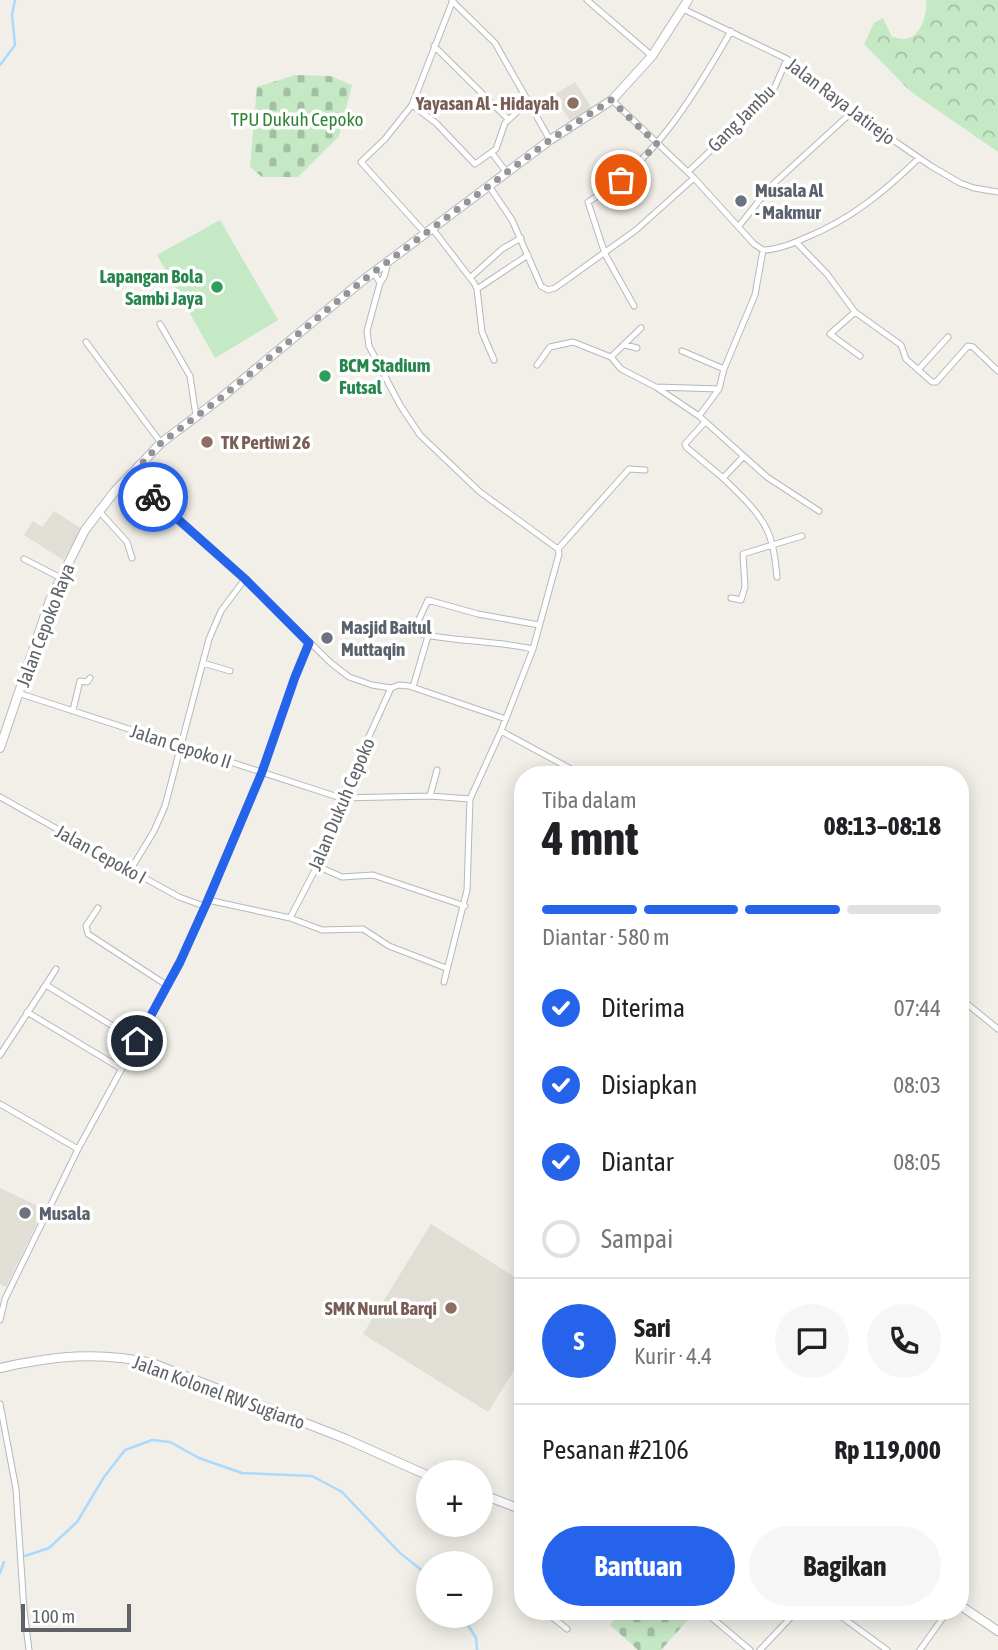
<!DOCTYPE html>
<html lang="id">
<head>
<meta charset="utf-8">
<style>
  :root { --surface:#fff; --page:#f6f6f6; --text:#202124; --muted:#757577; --line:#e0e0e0; --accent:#2563eb }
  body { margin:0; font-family:"Asap Condensed",sans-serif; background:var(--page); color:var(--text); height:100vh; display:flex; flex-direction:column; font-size:26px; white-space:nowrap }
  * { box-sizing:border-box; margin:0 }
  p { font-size:23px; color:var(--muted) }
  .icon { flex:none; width:38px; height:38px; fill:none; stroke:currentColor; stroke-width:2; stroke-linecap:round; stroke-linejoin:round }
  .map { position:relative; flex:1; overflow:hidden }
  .drawer { position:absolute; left:514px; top:766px; width:455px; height:854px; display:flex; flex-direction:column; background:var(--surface); border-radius:28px; box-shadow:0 4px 18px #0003 }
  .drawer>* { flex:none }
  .tools { position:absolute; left:416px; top:1460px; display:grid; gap:14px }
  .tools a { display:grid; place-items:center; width:77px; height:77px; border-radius:50%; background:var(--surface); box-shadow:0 4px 18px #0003; font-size:35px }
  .scale { position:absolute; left:21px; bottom:18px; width:110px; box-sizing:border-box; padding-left:7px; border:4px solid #5f6368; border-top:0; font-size:19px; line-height:24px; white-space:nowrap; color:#5f6368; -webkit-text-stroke:5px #fff; paint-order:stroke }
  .pin { position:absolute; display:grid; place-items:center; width:60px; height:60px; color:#fff; margin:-30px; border:4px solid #fff; border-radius:50%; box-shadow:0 2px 7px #0007 }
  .courier { position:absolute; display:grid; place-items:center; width:70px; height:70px; margin:-35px; border:5px solid #2563eb; border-radius:50%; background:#fff; color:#222; box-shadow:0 2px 9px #0007 }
  .summary em { font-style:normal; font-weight:700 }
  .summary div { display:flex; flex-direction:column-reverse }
  .summary { display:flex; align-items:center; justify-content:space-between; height:119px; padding:0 28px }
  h1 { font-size:46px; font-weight:700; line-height:52px }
  .bar { display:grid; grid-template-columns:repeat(4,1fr); gap:10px 7px; align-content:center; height:84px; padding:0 28px }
  .bar i { height:9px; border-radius:5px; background:var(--line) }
  .bar .active { background:var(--accent) }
  .bar p { grid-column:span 4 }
  .line { display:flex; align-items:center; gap:18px; padding:0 28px; border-top:2px solid var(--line) }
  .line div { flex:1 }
  .round { display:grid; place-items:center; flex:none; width:74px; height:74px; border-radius:37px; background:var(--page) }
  ol { padding:0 28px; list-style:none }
  li { display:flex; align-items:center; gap:21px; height:77px }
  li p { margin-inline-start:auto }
  li .icon { padding:7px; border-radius:50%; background:var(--accent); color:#fff; stroke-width:4 }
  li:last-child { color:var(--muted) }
  li i { width:38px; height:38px; border:4px solid var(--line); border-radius:50% }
  .action { display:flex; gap:14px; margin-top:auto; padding:14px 28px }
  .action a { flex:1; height:80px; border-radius:42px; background:var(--accent); color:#fff; font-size:28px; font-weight:700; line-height:80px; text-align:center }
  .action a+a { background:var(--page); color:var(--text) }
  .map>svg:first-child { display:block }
  .education { fill:#e1ded6 }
  .forest { fill:url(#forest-crowns) }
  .cemetery { fill:url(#cemetery-stones) }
  .pitch { fill:#c5e8c5 }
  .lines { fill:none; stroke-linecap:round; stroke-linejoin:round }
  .stream { stroke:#aadaff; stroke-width:2.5 }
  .street-casing { stroke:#b5b8bc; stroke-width:7 }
  .secondary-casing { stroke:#b6babf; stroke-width:10 }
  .street { stroke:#fff; stroke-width:5 }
  .secondary { stroke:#fff; stroke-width:8 }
  .done { stroke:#929495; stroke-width:7; stroke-dasharray:0 12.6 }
  .route { stroke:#2563eb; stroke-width:9 }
  .education-dot { fill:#8d6e63; stroke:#fff; stroke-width:2.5 }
  .worship-dot { fill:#6b7280; stroke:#fff; stroke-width:2.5 }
  .leisure-dot { fill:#2e9e5b; stroke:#fff; stroke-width:2.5 }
  .labels { text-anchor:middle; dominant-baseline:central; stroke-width:7; stroke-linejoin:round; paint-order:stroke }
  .street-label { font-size:19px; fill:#5f6368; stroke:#fff }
  .education-label { font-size:19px; font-weight:bold; fill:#785e54; stroke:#fff; text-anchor:end }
  .park-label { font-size:19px; fill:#348238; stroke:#fff }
  .worship-label { font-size:19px; font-weight:bold; fill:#5b616d; stroke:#fff; text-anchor:start }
  .leisure-label { font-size:19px; font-weight:bold; fill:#27864d; stroke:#fff; text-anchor:end }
</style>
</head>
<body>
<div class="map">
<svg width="998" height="1650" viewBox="0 0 998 1650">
  <defs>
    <pattern id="forest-crowns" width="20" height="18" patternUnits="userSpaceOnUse" patternTransform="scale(1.75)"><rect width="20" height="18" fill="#c5e8c5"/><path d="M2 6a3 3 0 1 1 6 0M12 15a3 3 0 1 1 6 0" fill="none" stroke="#a3c0a4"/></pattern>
    <pattern id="cemetery-stones" width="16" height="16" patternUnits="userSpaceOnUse" patternTransform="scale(1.75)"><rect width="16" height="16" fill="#c5e8c5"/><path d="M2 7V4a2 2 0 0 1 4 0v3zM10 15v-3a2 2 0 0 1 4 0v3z" fill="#a3c0a4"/></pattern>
  </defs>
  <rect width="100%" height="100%" fill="#f1efe8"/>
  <path class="education" d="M575,82L593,110L572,124L554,95Z
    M54,511L82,529L63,560L24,535L33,521L42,527Z
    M0,1188L44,1209L6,1287L0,1284Z
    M431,1224L523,1282V1356L488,1412L363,1334Z"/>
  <path class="forest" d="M926,0H998V152L910,91L864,44L874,23L883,18L892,37C897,37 900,40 905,39C921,38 928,12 926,0Z"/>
  <path class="cemetery" d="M295,75L330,76L352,85L339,136L298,177H262L250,167L257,87Z
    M621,1612H692L694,1613L661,1650H638L610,1625Z"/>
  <path class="pitch" d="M220,220L278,320L215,358L157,255Z"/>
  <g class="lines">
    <path class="stream" d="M0,65L15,45L12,15L15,0
      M25,1556L49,1548L77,1522L104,1477L125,1450L152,1440L170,1442L199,1458L242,1473L312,1476L342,1492L400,1553L429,1576
      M0,1573L4,1562
      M462,1615L476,1638L477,1650"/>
    <g class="street-casing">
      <path id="street" d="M587,0L652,56
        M452,1L495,43L550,140
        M683,9L787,59L852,112L931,166L960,183L974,188L998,192
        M434,46L508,119
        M612,100L694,178L754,244L763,250C777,250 792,244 805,238C850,220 884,192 919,158
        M412,105L436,123L475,164L496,149L505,123L528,102
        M492,153L507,173
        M688,172L773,91L787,59
        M489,186L512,220L541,286L548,290L555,288L636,230L694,178
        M739,226L770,187L852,112
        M432,228L474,283L477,289L482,332L494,360
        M425,233L361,162L385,139L412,105L453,0
        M796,242L827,274L855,312L830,334L860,356
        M374,273L380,283L367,331L369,346L400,405L420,435L480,492L558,549L559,554L533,649L501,731L470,799L467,890L444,982
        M471,277L502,249L521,238
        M380,283L384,277L388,262
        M477,289L528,255
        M634,306L605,254L588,202C654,163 694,96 731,31
        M855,312L901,345L906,359L932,382H936L968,346L973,347L998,371
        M160,324L190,376L196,416
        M86,342L161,443
        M625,345L637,348
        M682,351L724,369L755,295L763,250
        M611,357L641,328
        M537,365L550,347L573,342L611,357L621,369L656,387
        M724,369L719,389L656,387L699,416L767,477L819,511
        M918,370L948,337
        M699,416L719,389
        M705,422L685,444L686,447L723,478
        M743,457L723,478C742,497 766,517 772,544C775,555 776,566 777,577
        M130,476L245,579L331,663L349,677L372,685L391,688
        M98,510L127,542L132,558
        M558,549L629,469L645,470
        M24,559L61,578
        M731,598L741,600L745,587L743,554L802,536
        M533,649C494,640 454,642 416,633L414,630L428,600L478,614L539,625
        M203,663L230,671
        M413,687L428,636
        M391,688L399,685L409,686L506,719
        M18,693L341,798L430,796L470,799
        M73,710L80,681L87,682L90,678
        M501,731L582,775
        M430,796L437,770
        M0,797L141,876L179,897L204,906
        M317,866L342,877L373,875L465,906
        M131,869L154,831L165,806L209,639L221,611L245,579
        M208,900L290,918L322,930L363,929L389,946L446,968
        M98,908L86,926L88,934L168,986
        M290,918L317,866L341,798L391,688
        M46,985L137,1041
        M961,999L998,1029
        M27,1012L122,1069
        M0,1055L56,969
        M0,1104L78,1149
        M0,1320L5,1299L78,1149L180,962L262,772L295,677L309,643
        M0,1404L16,1489L24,1610L29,1650
        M523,1413V1414
        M546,1612L567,1629
        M705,1612L750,1650
        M835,1612L887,1650
        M760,1650L796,1612
        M920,1650L947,1612"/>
    </g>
    <g class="secondary-casing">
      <path id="secondary" d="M0,748L50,600L85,530L115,491L161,443L222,397L362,281L550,140L612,100L652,56L688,0
        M0,1368C53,1356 98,1351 152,1363L346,1439L429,1476
        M481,1494L523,1510
        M961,1606L998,1631"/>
    </g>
    <use href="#street" class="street"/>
    <use href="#secondary" class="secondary"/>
  </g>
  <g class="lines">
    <path class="done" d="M153,497L130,476L161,443L222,397L362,281L550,140L611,100L657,144L621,180"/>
    <path class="route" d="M137,1041L180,962L208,900L262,772L295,677L309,643L245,579L153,497"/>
  </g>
  <g class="education-dot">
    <circle cx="573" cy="103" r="7"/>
    <circle cx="207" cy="442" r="7"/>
    <circle cx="451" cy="1308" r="7"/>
  </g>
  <g class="worship-dot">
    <circle cx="741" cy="201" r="7"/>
    <circle cx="327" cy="638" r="7"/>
    <circle cx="25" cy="1213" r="7"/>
  </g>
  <g class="leisure-dot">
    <circle cx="217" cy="287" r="7"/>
    <circle cx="325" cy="376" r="7"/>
  </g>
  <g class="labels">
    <g class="street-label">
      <text transform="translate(841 101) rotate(37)">Jalan Raya Jatirejo</text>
      <text transform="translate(741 118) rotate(-45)">Gang Jambu</text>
      <text transform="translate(45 625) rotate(-69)">Jalan Cepoko Raya</text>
      <text transform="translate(181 746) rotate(18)">Jalan Cepoko II</text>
      <text transform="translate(341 804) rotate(-67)">Jalan Dukuh Cepoko</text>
      <text transform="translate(101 854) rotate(29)">Jalan Cepoko I</text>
      <text transform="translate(219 1392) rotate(20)">Jalan Kolonel RW Sugiarto</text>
    </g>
    <g class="education-label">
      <text x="559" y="103">Yayasan Al - Hidayah</text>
      <text x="221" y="442" text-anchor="start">TK Pertiwi 26</text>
      <text x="437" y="1308">SMK Nurul Barqi</text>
    </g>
    <g class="park-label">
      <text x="297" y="119">TPU Dukuh Cepoko</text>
    </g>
    <g class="worship-label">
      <text x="755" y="190">Musala Al<tspan x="755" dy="22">- Makmur</tspan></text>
      <text x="341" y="627">Masjid Baitul<tspan x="341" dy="22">Muttaqin</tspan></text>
      <text x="39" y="1213">Musala</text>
    </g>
    <g class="leisure-label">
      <text x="203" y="276">Lapangan Bola<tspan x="203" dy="22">Sambi Jaya</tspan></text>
      <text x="339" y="365" text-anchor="start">BCM Stadium<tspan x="339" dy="22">Futsal</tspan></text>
    </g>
  </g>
</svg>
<div class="tools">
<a>+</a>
<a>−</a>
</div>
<div class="scale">100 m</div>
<div class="pin" style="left:621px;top:180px;background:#ea580c"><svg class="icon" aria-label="bag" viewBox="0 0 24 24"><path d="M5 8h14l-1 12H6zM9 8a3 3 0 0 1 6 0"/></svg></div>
<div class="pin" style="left:137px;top:1041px;background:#1f2937"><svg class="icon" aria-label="home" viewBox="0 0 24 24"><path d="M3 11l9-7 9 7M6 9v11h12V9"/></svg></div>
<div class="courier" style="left:153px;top:497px"><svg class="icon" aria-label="bike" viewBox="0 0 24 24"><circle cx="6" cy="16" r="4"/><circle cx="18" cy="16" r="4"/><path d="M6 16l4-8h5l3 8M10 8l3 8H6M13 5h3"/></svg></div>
<section class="drawer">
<div class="summary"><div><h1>4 mnt</h1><p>Tiba dalam</p></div><em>08:13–08:18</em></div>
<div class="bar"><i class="active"></i><i class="active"></i><i class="active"></i><i></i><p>Diantar · 580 m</p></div>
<ol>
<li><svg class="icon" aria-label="check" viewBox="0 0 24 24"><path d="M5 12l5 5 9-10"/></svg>Diterima<p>07:44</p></li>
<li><svg class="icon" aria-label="check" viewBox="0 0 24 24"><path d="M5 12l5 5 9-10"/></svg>Disiapkan<p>08:03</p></li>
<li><svg class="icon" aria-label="check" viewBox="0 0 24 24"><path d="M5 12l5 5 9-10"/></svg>Diantar<p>08:05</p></li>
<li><i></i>Sampai</li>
</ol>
<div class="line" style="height:126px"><b class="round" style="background:var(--accent);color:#fff">S</b><div><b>Sari</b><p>Kurir · 4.4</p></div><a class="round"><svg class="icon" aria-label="chat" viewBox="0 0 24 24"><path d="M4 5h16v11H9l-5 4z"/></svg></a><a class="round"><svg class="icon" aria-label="phone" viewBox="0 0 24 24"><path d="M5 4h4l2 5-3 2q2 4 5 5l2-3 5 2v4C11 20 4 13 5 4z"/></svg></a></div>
<div class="line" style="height:91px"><div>Pesanan #2106</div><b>Rp 119,000</b></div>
<div class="action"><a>Bantuan</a><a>Bagikan</a></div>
</section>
</div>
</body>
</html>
